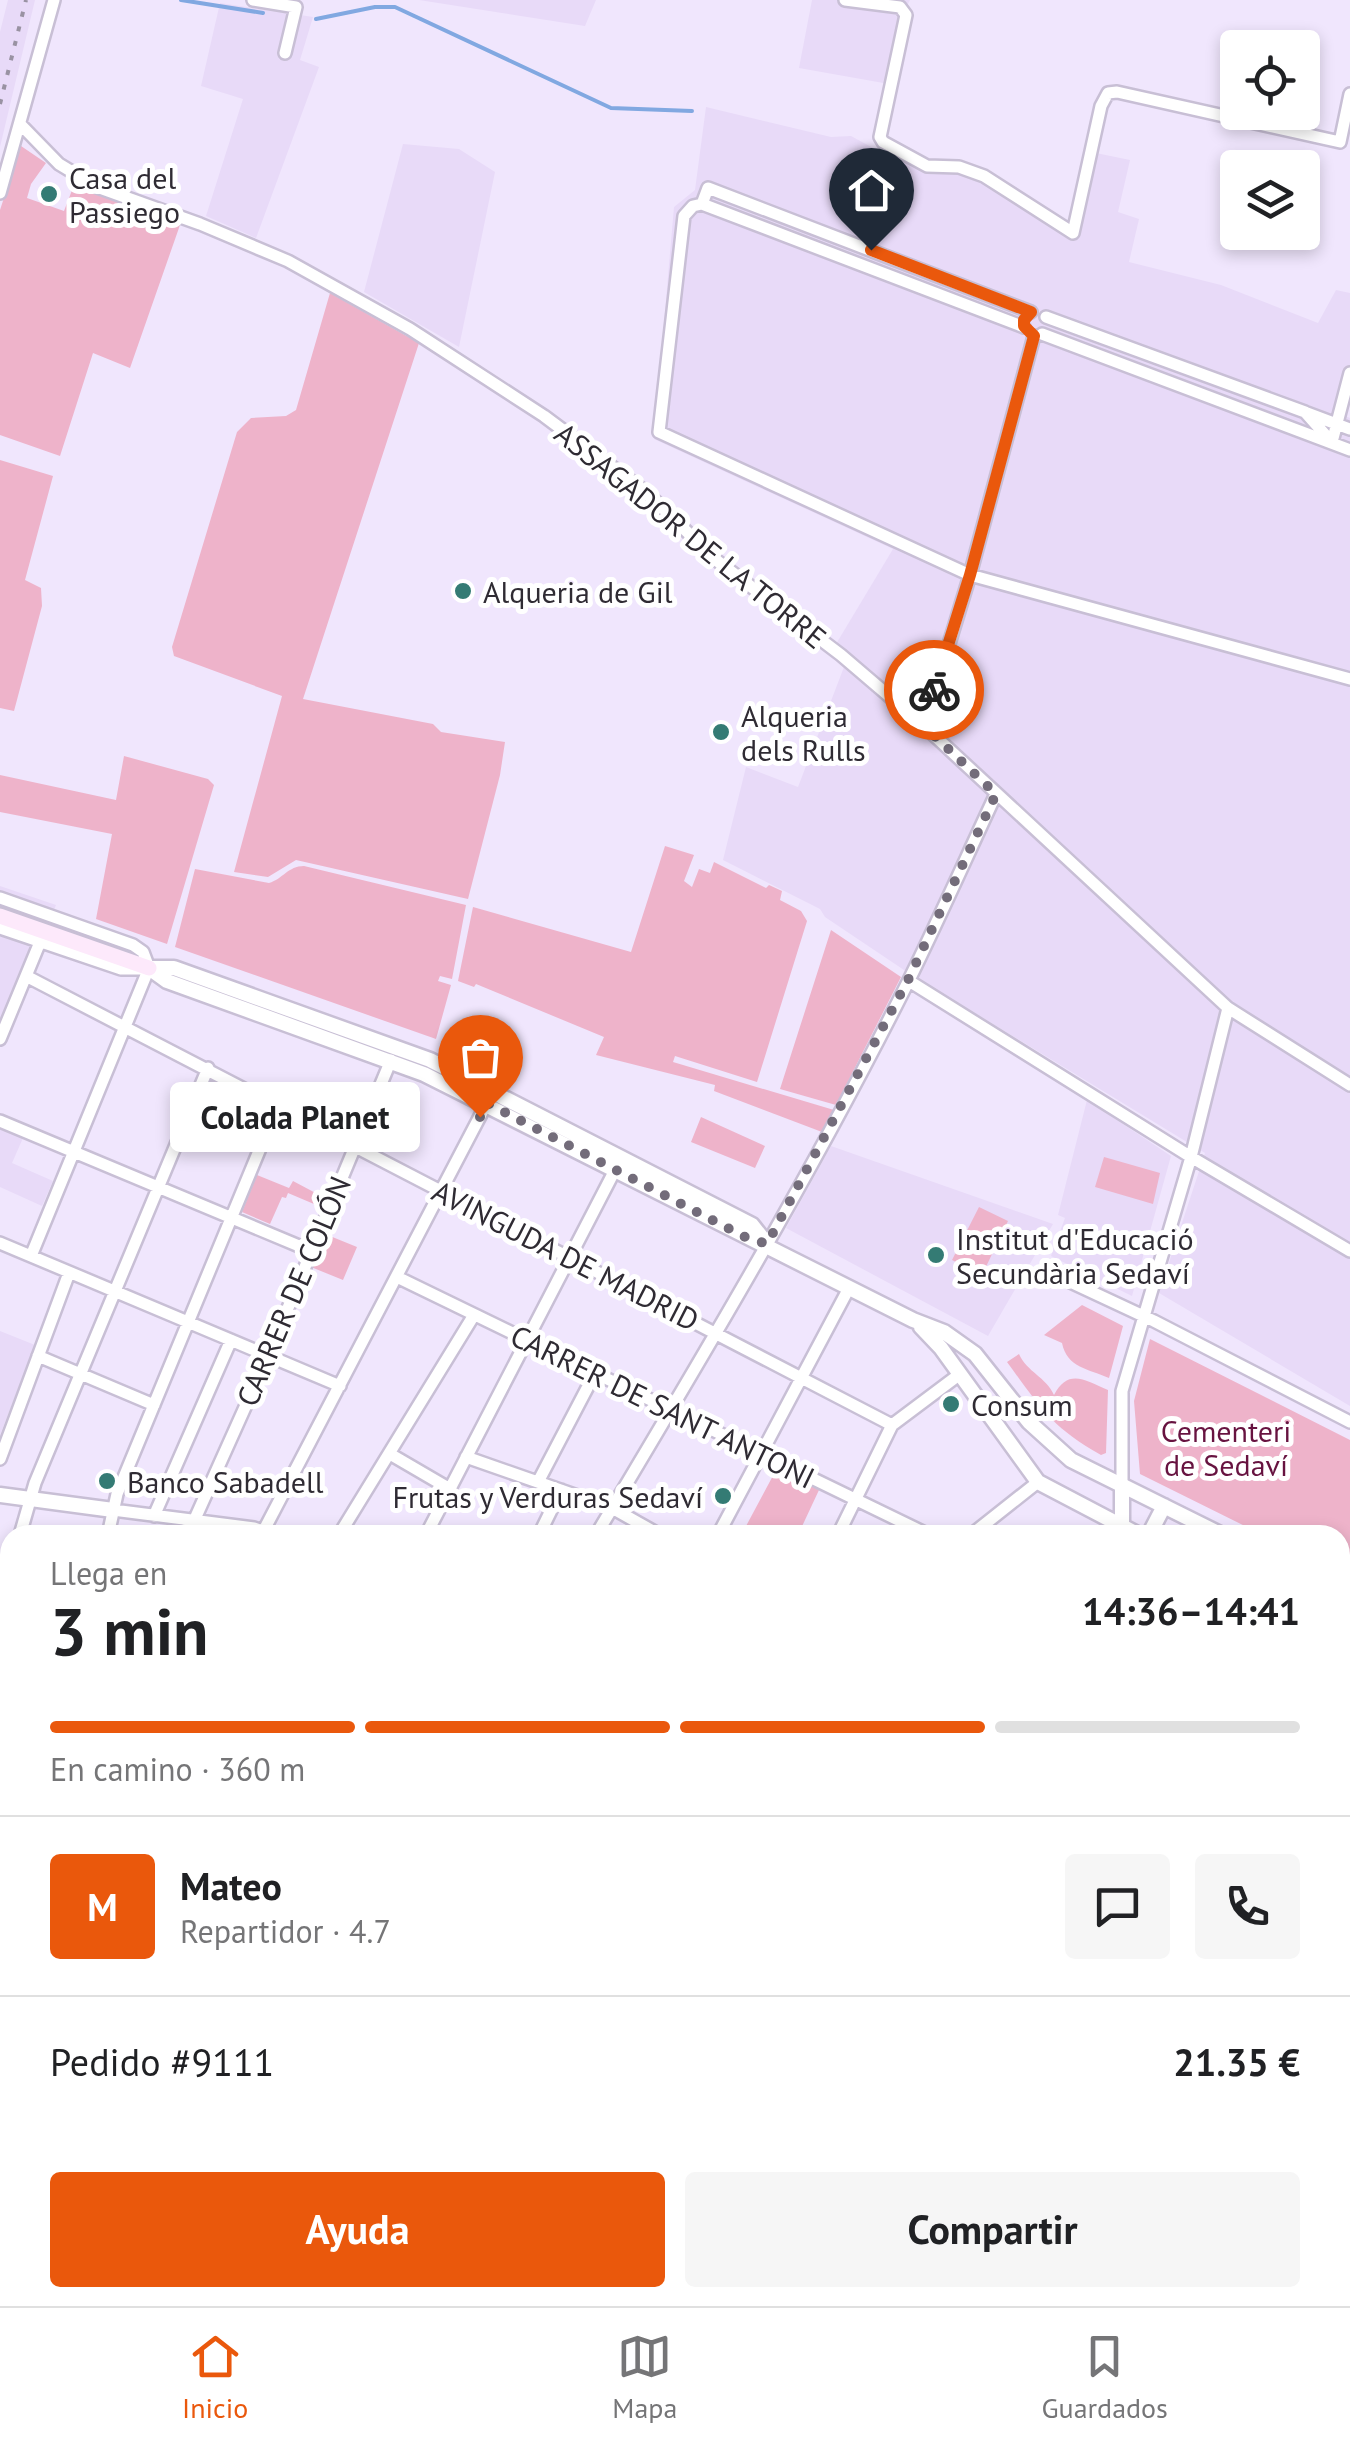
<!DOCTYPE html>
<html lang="es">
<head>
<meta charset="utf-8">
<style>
  :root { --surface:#fff; --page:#f6f6f6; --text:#202124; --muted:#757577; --line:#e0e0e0; --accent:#ea580c }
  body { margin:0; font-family:"PT Sans",sans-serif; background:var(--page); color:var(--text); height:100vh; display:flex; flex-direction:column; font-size:38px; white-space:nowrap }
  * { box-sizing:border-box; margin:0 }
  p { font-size:32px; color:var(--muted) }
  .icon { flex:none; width:55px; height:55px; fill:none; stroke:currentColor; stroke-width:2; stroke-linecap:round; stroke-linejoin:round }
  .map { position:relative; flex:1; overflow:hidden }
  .drawer { position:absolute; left:0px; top:1525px; width:1350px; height:782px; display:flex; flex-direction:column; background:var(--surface); border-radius:30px 30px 0 0; box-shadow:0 5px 15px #0003 }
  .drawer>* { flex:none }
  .fabs { position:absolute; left:1220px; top:30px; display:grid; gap:20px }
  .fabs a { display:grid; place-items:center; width:100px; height:100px; border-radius:10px; background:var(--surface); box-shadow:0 5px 15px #0003; font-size:50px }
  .pin { position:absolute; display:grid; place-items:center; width:85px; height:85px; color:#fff; margin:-102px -42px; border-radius:50% 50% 50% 0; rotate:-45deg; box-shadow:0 0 10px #0007 }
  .pin .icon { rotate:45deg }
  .courier { position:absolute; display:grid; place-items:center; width:100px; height:100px; margin:-50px; border:8px solid #ea580c; border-radius:50%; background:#fff; color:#222; box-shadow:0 2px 12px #0007 }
  .bubble { position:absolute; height:70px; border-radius:10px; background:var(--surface); box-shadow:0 5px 15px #0003; font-size:32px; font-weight:700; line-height:70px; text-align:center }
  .overview em { font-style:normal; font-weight:700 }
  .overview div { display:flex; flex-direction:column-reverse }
  .overview { display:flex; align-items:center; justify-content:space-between; height:170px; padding:0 50px }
  h1 { font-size:65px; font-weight:700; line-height:75px }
  .bar { display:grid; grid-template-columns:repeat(4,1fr); gap:15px 10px; align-content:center; height:120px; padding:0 50px }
  .bar i { height:12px; border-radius:8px; background:var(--line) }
  .bar .active { background:var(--accent) }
  .bar p { grid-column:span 4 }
  .line { display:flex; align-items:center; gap:25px; padding:0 50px; border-top:2px solid var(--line) }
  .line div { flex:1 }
  .round { display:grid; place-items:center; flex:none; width:105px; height:105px; border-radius:10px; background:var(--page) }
  .button { display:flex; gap:20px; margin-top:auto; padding:20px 50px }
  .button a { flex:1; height:115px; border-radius:10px; background:var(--accent); color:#fff; font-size:40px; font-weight:700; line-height:115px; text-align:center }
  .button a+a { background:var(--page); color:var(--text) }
  .dock { display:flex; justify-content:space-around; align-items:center; height:140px; border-top:2px solid var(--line); background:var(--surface); font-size:28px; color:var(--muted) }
  .dock a { display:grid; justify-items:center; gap:5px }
  .dock .active { color:var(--accent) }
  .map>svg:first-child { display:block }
  .built { fill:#e8daf8 }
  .green { fill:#eeb3ca }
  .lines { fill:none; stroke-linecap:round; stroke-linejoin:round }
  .stream { stroke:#81a8e1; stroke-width:4 }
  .minor-casing { stroke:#c8bfd5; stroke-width:16 }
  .tertiary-casing { stroke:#c8bfd5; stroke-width:19 }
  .secondary-casing { stroke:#c8bfd5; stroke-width:20 }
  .minor { stroke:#fff; stroke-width:11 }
  .tertiary { stroke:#fff; stroke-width:14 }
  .secondary { stroke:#fde9fb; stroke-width:15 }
  .rail { stroke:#9992a2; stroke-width:4; stroke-dasharray:5 10; stroke-linecap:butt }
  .done { stroke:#736c7a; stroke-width:10; stroke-dasharray:0 18 }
  .route { stroke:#ea580c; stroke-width:12 }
  .poi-dot { fill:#347b74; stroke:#fff; stroke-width:4 }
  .labels { text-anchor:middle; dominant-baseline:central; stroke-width:10; stroke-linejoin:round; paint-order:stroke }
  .poi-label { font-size:30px; fill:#2f2b33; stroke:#fff; text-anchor:start }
  .street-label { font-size:30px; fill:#2f2b33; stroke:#fff }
  .park-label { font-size:30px; fill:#671340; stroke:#fff }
</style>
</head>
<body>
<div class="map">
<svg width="1350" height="2306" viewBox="0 0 1350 2306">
  <rect width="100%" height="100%" fill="#f0e6fd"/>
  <path class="built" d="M8,0H35L0,147V32Z
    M419,0H596L585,26Z
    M812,0H910L907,6L909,18L889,84L799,68Z
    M220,3L313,17L300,60L319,67L256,238L206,216L243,99L201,86Z
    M706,107L831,137L851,136L875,149L929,166L973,172L1071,232L1091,152L1130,160L1118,212L1139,219L1129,262L1221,285L1318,323L1336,290L1350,293V390L1343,415L1350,418V1406L1159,1293L1205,1153L904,970L825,917L820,909L723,860L746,767L798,787L844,667L830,654L893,549L654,439L674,207L695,190Z
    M403,144L459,149L495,172L459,347L364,292Z
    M0,886L56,905L0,1039Z
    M1087,1100L1171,1156L1132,1296L1051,1256L1065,1218L1058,1215Z
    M0,1129L23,1138L12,1163L53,1181L42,1206L0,1187Z
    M831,1146L1053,1224L988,1336L786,1228Z
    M0,1331L35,1345L0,1435Z
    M1340,2255L1350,2267V2306H918L919,2298H1340Z"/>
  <path class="green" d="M21,146L46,163L31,184L27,198L64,211L74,185L180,225L130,368L93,353L60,456L0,435V210Z
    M330,293L419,343L303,699L433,724L441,732L505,742L500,775L468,899L296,860L268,877L234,872L282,696L174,656L172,647L237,432L251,418L286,416L296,410Z
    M0,460L53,476L25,580L41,588L42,606L14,711L0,708Z
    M124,756L208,779L214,785L167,944L96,919L112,834L0,812V775L116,800Z
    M665,846L694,855L684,881L692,887L699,869L710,873L714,862L766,888L769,885L782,891L780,900L801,911L807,921L757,1082L675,1056L673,1062L834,1110L822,1132L714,1091L715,1085L596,1055L604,1037L476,984L474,987L458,981L473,907L631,952Z
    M304,866L466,905L452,979L440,976L438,981L451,985L436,1039L175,947L195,869L269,883C283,879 288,866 304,866Z
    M831,930L901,977L836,1105L780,1089Z
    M701,1117L765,1146L755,1168L691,1142Z
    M1104,1157L1160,1173L1153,1204L1095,1187Z
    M257,1175L289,1188L293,1181L325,1198L321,1207L288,1193L286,1198L282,1197L270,1224L242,1212Z
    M979,1207L1008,1221L982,1275L952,1260Z
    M325,1234L357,1247L343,1280L311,1267Z
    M1082,1305L1123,1326L1109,1378C1089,1369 1067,1368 1062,1343L1044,1335Z
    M1150,1339L1350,1440V1561L1340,1566V1535H1263L1140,1474L1134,1401Z
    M1019,1354C1027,1372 1046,1377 1054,1395C1068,1368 1085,1380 1108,1390L1106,1453L1101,1455C1051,1427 1040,1407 1007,1362Z
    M776,1470L819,1490L798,1535H746L745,1528Z
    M1340,1840L1350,1845V2267L1340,2255Z"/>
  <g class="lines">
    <path class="stream" d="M181,0L263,13
      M316,19L375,7H395L611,108L692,111"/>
    <g class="minor-casing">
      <path id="minor" d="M253,0L296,7L285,53
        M845,0L900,7L906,15L880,137L883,142L927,166L959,167L984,176L1073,233L1101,106L1108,93L1117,92L1340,142L1350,94
        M21,125L59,164L97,187L200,224L288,261L410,329L544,416L647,493L716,560L841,655L924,726L1228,1008L1350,1085
        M0,193L54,0
        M702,204L693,206L684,216L659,432L970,575L1350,679
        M1046,317L1305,412L1329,439
        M1024,327L702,204L708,188L1031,312
        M1042,334L1350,450
        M1307,413L1350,429
        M1332,442L1350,373
        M924,726L970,575L1034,336
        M0,898L133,945L143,952L149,968
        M0,928L121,969H145
        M26,976L892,1425
        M909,981L1191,1157L1350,1251
        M0,1039L40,942
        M0,1121L311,1251
        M0,1243L340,1386
        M31,1256L149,968
        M1049,1272L1154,1321L1350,1422
        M397,1277L929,1535
        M38,1356L154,1405
        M390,1454L450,1489
        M466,1457L612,1508L660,1535
        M0,1459L69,1273
        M538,1482L595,1373
        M1122,1485V1391L1191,1157L1228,1008
        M113,1510L254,1528L274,1535
        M154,1516L231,1340
        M194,1521L268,1356L391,1060
        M264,1530L489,1099
        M20,1535L35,1483L208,1068
        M108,1535L117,1494L278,1105
        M185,1535L190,1520
        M339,1535L474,1315
        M426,1535L615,1170
        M539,1535L561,1490
        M596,1535C705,1353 814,1170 909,980C939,919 967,856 996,794
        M718,1535L849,1288
        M838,1535L892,1425L960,1374
        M971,1535L1038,1482
        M1340,1586L1350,1579
        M0,1607L10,1570
        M1340,1686L1350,1690
        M0,1717L10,1720
        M1340,1732L1350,1737
        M1340,1825L1350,1830
        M0,1827L10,1829
        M0,1910H10
        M0,1994L10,1966
        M0,2084L10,2086
        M0,2214L10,2217
        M0,2272L10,2275
        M87,2298L115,2306
        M966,2298L994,2306
        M28,2306L31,2298
        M203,2306L205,2298
        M322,2306L323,2298
        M727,2306L728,2298
        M803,2306L804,2298
        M875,2306L877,2298"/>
    </g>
    <g class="tertiary-casing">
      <path id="tertiary" d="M149,968L167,981L424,1074L913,1320L944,1332L975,1354L1029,1422L1071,1460L1222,1535
        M149,968H174L430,1060L752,1225L767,1244
        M921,1327L941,1348L1038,1482L1139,1535
        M1122,1485V1526
        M0,1495L113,1510
        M1149,1535L1164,1506
        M1340,1593L1350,1598
        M1345,1636L1350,1626
        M1340,2278L1350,2290
        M1339,2298L1347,2306
        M415,2306V2298
        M1159,2306L1161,2298
        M1172,2306L1175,2298"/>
    </g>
    <g class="secondary-casing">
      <path id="secondary" d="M0,916L149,968"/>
    </g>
    <use href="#minor" class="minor"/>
    <use href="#tertiary" class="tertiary"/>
    <use href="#secondary" class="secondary"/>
    <path class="rail" d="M0,104L26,0"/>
  </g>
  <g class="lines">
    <path class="done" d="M480,1117L487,1103L745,1237L767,1244L908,980L996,794L924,726L934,690"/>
    <path class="route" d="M871,250L1031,312L1024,320V326L1034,336L970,575L934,690"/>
  </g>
  <g class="poi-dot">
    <circle cx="49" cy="194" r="10"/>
    <circle cx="463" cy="591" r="10"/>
    <circle cx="721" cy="732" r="10"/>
    <circle cx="936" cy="1255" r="10"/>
    <circle cx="951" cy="1404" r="10"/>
    <circle cx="107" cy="1481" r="10"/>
    <circle cx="723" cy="1496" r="10"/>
  </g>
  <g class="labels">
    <g class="poi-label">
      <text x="69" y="177">Casa del<tspan x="69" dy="34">Passiego</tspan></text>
      <text x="483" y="591">Alqueria de Gil</text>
      <text x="741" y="715">Alqueria<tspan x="741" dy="34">dels Rulls</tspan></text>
      <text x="956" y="1238">Institut d'Educació<tspan x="956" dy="34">Secundària Sedaví</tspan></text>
      <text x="971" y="1404">Consum</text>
      <text x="127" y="1481">Banco Sabadell</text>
      <text x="703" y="1496" text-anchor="end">Frutas y Verduras Sedaví</text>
    </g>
    <g class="street-label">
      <text transform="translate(691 535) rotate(39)">ASSAGADOR DE LA TORRE</text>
      <text transform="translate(566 1255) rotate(27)">AVINGUDA DE MADRID</text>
      <text transform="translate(293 1291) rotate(-67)">CARRER DE COLÓN</text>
      <text transform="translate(663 1406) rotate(26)">CARRER DE SANT ANTONI</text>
    </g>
    <g class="park-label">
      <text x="1226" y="1430">Cementeri<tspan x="1226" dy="34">de Sedaví</tspan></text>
    </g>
  </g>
</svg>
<div class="fabs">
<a><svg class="icon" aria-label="locate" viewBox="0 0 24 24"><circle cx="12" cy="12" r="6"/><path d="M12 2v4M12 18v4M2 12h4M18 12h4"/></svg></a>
<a><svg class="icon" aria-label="layers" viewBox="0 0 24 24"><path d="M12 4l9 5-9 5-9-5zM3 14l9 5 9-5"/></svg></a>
</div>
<div class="pin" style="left:480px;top:1117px;background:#ea580c"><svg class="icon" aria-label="bag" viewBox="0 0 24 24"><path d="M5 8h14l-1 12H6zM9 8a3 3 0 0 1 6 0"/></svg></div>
<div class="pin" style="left:871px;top:250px;background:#1f2937"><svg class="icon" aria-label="home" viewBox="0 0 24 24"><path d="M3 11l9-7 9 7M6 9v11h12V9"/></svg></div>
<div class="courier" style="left:934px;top:690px"><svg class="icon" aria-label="bike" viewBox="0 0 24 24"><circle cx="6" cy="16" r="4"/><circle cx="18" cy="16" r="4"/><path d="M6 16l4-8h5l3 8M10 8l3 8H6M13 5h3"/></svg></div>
<div class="bubble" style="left:170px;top:1082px;width:250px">Colada Planet</div>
<section class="drawer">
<div class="overview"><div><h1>3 min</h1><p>Llega en</p></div><em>14:36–14:41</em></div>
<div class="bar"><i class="active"></i><i class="active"></i><i class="active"></i><i></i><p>En camino · 360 m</p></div>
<div class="line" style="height:180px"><b class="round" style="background:var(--accent);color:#fff">M</b><div><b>Mateo</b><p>Repartidor · 4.7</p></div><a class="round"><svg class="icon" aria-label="chat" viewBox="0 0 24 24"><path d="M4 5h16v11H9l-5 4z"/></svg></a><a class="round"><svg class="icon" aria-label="phone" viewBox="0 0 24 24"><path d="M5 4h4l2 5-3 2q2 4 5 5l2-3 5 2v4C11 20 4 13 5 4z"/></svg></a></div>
<div class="line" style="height:130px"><div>Pedido #9111</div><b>21.35 €</b></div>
<div class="button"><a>Ayuda</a><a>Compartir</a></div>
</section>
</div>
<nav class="dock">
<a class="active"><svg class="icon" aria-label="home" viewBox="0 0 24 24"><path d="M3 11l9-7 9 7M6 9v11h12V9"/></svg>Inicio</a>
<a><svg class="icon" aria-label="map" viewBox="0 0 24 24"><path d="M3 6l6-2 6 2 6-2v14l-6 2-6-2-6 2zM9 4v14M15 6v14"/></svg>Mapa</a>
<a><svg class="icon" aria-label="saved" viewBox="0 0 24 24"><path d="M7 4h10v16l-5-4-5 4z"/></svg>Guardados</a>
</nav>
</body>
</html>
